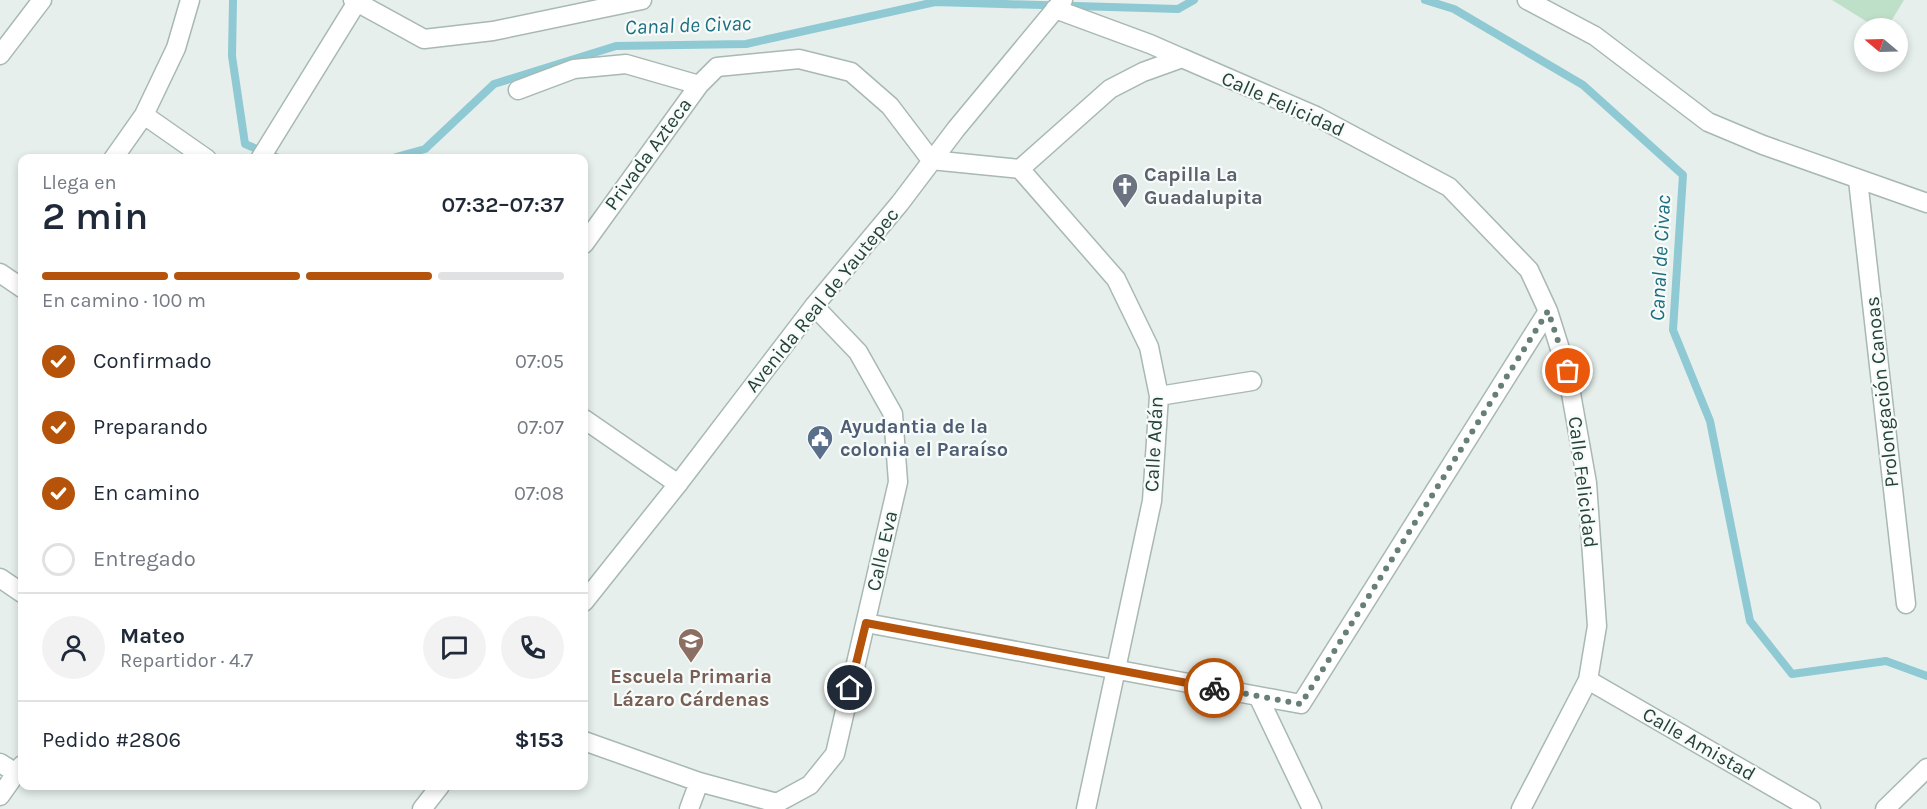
<!DOCTYPE html>
<html lang="es">
<head>
<meta charset="utf-8">
<style>
  :root { --surface:#fff; --page:#f2f2f3; --text:#1f2937; --muted:#747a83; --line:#e0e1e3; --accent:#b45309 }
  body { margin:0; font-family:Karla,sans-serif; background:var(--page); color:var(--text); height:100vh; display:flex; flex-direction:column; font-size:22px; white-space:nowrap }
  * { box-sizing:border-box; margin:0 }
  p { font-size:20px; color:var(--muted) }
  .icon { flex:none; width:33px; height:33px; fill:none; stroke:currentColor; stroke-width:2; stroke-linecap:round; stroke-linejoin:round }
  .map { position:relative; flex:1; overflow:hidden }
  .side { position:absolute; left:18px; top:154px; width:570px; height:636px; display:flex; flex-direction:column; background:var(--surface); border-radius:12px; box-shadow:0 3px 9px #0003 }
  .side>* { flex:none }
  .needle { width:39px; rotate:289deg }
  .tools { position:absolute; left:1854px; top:18px; display:grid; gap:12px }
  .tools a { display:grid; place-items:center; width:54px; height:54px; border-radius:50%; background:var(--surface); box-shadow:0 3px 9px #0003; font-size:30px }
  .pin { position:absolute; display:grid; place-items:center; width:51px; height:51px; color:#fff; margin:-26px; border:3px solid #fff; border-radius:50%; box-shadow:0 2px 6px #0007 }
  .courier { position:absolute; display:grid; place-items:center; width:60px; height:60px; margin:-30px; border:4px solid #b45309; border-radius:50%; background:#fff; color:#222; box-shadow:0 2px 8px #0007 }
  .head em { font-style:normal; font-weight:600 }
  .head div { display:flex; flex-direction:column-reverse }
  .head { display:flex; align-items:center; justify-content:space-between; height:102px; padding:0 24px }
  h1 { font-size:39px; font-weight:600; line-height:45px }
  .bar { display:grid; grid-template-columns:repeat(4,1fr); gap:9px 6px; align-content:center; height:72px; padding:0 24px }
  .bar i { height:8px; border-radius:4px; background:var(--line) }
  .bar .on { background:var(--accent) }
  .bar p { grid-column:span 4 }
  .line { display:flex; align-items:center; gap:15px; padding:0 24px; border-top:2px solid var(--line) }
  .line div { flex:1 }
  .round { display:grid; place-items:center; flex:none; width:63px; height:63px; border-radius:32px; background:var(--page) }
  ol { padding:0 24px; list-style:none }
  li { display:flex; align-items:center; gap:18px; height:66px }
  li p { margin-inline-start:auto }
  li .icon { padding:6px; border-radius:50%; background:var(--accent); color:#fff; stroke-width:4 }
  li:last-child { color:var(--muted) }
  li i { width:33px; height:33px; border:3px solid var(--line); border-radius:50% }
  .map>svg:first-child { display:block }
  .green { fill:#bfe0c8 }
  .lines { fill:none; stroke-linecap:round; stroke-linejoin:round }
  .stream { stroke:#8ec9d4; stroke-width:8 }
  .minor-casing { stroke:#a8b8b2; stroke-width:21 }
  .tertiary-casing { stroke:#a8b8b2; stroke-width:21 }
  .minor { stroke:#fff; stroke-width:18 }
  .tertiary { stroke:#fff; stroke-width:18 }
  .done { stroke:#687f78; stroke-width:6; stroke-dasharray:0 10.8 }
  .route { stroke:#b45309; stroke-width:8 }
  .labels { text-anchor:middle; dominant-baseline:central; stroke-width:4.5; stroke-linejoin:round; paint-order:stroke }
  .street-label { font-size:20px; fill:#24423a; stroke:#f7fbf9 }
  .worship-label { font-size:20px; font-weight:bold; fill:#5b616d; stroke:#f7fbf9; text-anchor:start }
  .service-label { font-size:20px; font-weight:bold; fill:#4e5e75; stroke:#f7fbf9; text-anchor:start }
  .education-label { font-size:20px; font-weight:bold; fill:#785e54; stroke:#f7fbf9 }
  .water-label { font-size:21px; font-style:italic; fill:#1c6f80; stroke:#f7fbf9 }
</style>
</head>
<body>
<div class="map">
<svg width="1927" height="809" viewBox="0 0 1927 809">
  <rect width="100%" height="100%" fill="#e6efeb"/>
  <path class="green" d="M1832,0H1904L1887,28H1877Z"/>
  <g class="lines">
    <path class="stream" d="M233,0L232,56L245,144L281,159
      M1425,0L1454,9L1583,85L1683,175L1673,330L1710,421L1750,621L1792,674L1886,661L1927,676
      M389,159L425,149L494,84L616,46L746,44L935,2L1178,9L1194,0"/>
    <g class="minor-casing">
      <path id="minor" d="M353,0L424,39L493,31L642,0
        M1527,0L1595,36L1708,122L1763,145L1927,203
        M1055,9L1150,44L1182,58
        M0,55L42,0
        M518,90L574,69L626,64L699,85
        M144,115L207,159
        M113,159L144,115L176,48L190,0
        M260,159L357,2
        M1020,169L1110,89L1143,72L1182,58L1316,116L1449,187L1529,270L1548,311L1567,371L1587,483L1597,626L1588,680L1521,809
        M1858,180L1906,604
        M584,244L699,85L717,67L799,59L851,72L890,106L931,160L1020,169L1116,279L1149,347L1159,396L1152,501L1086,809
        M0,273L22,288
        M1159,396L1252,381
        M584,419L678,484
        M0,578L22,593
        M866,623L1301,704L1548,311
        M1588,680L1811,809
        M1258,696L1312,809
        M584,741L699,782L777,803L810,785L835,754L898,482L893,414L858,352L814,306
        M0,763L16,773
        M0,796L22,765
        M689,809L699,782
        M1885,809L1927,768"/>
    </g>
    <g class="tertiary-casing">
      <path id="tertiary" d="M584,602L678,484L814,306L900,203L956,129L1063,0
        M422,809L440,786"/>
    </g>
    <use href="#minor" class="minor"/>
    <use href="#tertiary" class="tertiary"/>
  </g>
  <g class="lines">
    <path class="done" d="M1214,688L1301,704L1548,311L1568,371"/>
    <path class="route" d="M850,688L866,623L1214,688"/>
  </g>
  <defs>
    <g id="church-pin" transform="scale(1.35)"><path d="M0 17L-7.5 6A9.5 9.5 0 1 1 7.5 6Z" fill="#6b7280" stroke="#f7fbf9"/><path d="M-1.2-6h2.4v3.5h3.3v2.4h-3.3V6h-2.4V-.1h-3.3v-2.4h3.3Z" fill="#fff"/></g>
    <g id="civic-pin" transform="scale(1.35)"><path d="M0 17L-7.5 6A9.5 9.5 0 1 1 7.5 6Z" fill="#5c6f8a" stroke="#f7fbf9"/><path d="M-.6-6.5H3V-4.5H.6V-3L4-1V1h2V6H-6V1h2V-1L-.6-3ZM-1.2 2.5V6h2.4V2.5Z" fill="#fff"/></g>
    <g id="school-pin" transform="scale(1.35)"><path d="M0 17L-7.5 6A9.5 9.5 0 1 1 7.5 6Z" fill="#8d6e63" stroke="#f7fbf9"/><path d="M0-5L7-2L0 1L-7-2ZM-4 1L0 2.5L4 1V4Q0 6-4 4Z" fill="#fff"/></g>
  </defs>
  <g fill-rule="evenodd">
    <use href="#church-pin" x="1125" y="186"/>
    <use href="#civic-pin" x="820" y="438"/>
    <use href="#school-pin" x="691" y="641"/>
  </g>
  <g class="labels">
    <g class="street-label">
      <text transform="translate(1283 104) rotate(24)">Calle Felicidad</text>
      <text transform="translate(648 154) rotate(-54)">Privada Azteca</text>
      <text transform="translate(822 300) rotate(-51)">Avenida Real de Yautepec</text>
      <text transform="translate(1882 392) rotate(-96)">Prolongación Canoas</text>
      <text transform="translate(1154 444) rotate(-87)">Calle Adán</text>
      <text transform="translate(1583 482) rotate(83)">Calle Felicidad</text>
      <text transform="translate(882 551) rotate(-77)">Calle Eva</text>
      <text transform="translate(1699 744) rotate(30)">Calle Amistad</text>
    </g>
    <g class="worship-label">
      <text x="1144" y="174">Capilla La<tspan x="1144" dy="23">Guadalupita</tspan></text>
    </g>
    <g class="service-label">
      <text x="840" y="426">Ayudantia de la<tspan x="840" dy="23">colonia el Paraíso</tspan></text>
    </g>
    <g class="education-label">
      <text x="691" y="676">Escuela Primaria<tspan x="691" dy="23">Lázaro Cárdenas</tspan></text>
    </g>
    <g class="water-label">
      <text transform="translate(688 25) rotate(-2)">Canal de Civac</text>
      <text transform="translate(1660 258) rotate(-87)">Canal de Civac</text>
    </g>
  </g>
</svg>
<div class="tools">
<a><svg class="needle" viewBox="-14 -14 28 28"><path d="M0-13l5 13h-10z" fill="#e53935"/><path d="M0 13l5-13h-10z" fill="#747a83"/></svg></a>
</div>
<div class="pin" style="left:1568px;top:371px;background:#ea580c"><svg class="icon" aria-label="bag" viewBox="0 0 24 24"><path d="M5 8h14l-1 12H6zM9 8a3 3 0 0 1 6 0"/></svg></div>
<div class="pin" style="left:850px;top:688px;background:#1f2937"><svg class="icon" aria-label="home" viewBox="0 0 24 24"><path d="M3 11l9-7 9 7M6 9v11h12V9"/></svg></div>
<div class="courier" style="left:1214px;top:688px"><svg class="icon" aria-label="bike" viewBox="0 0 24 24"><circle cx="6" cy="16" r="4"/><circle cx="18" cy="16" r="4"/><path d="M6 16l4-8h5l3 8M10 8l3 8H6M13 5h3"/></svg></div>
<section class="side">
<div class="head"><div><h1>2 min</h1><p>Llega en</p></div><em>07:32–07:37</em></div>
<div class="bar"><i class="on"></i><i class="on"></i><i class="on"></i><i></i><p>En camino · 100 m</p></div>
<ol>
<li><svg class="icon" aria-label="check" viewBox="0 0 24 24"><path d="M5 12l5 5 9-10"/></svg>Confirmado<p>07:05</p></li>
<li><svg class="icon" aria-label="check" viewBox="0 0 24 24"><path d="M5 12l5 5 9-10"/></svg>Preparando<p>07:07</p></li>
<li><svg class="icon" aria-label="check" viewBox="0 0 24 24"><path d="M5 12l5 5 9-10"/></svg>En camino<p>07:08</p></li>
<li><i></i>Entregado</li>
</ol>
<div class="line" style="height:108px"><a class="round"><svg class="icon" aria-label="person" viewBox="0 0 24 24"><circle cx="12" cy="8" r="4"/><path d="M4 21q1-7 8-7t8 7"/></svg></a><div><b>Mateo</b><p>Repartidor · 4.7</p></div><a class="round"><svg class="icon" aria-label="chat" viewBox="0 0 24 24"><path d="M4 5h16v11H9l-5 4z"/></svg></a><a class="round"><svg class="icon" aria-label="phone" viewBox="0 0 24 24"><path d="M5 4h4l2 5-3 2q2 4 5 5l2-3 5 2v4C11 20 4 13 5 4z"/></svg></a></div>
<div class="line" style="height:78px"><div>Pedido #2806</div><b>$153</b></div>
</section>
</div>
</body>
</html>
